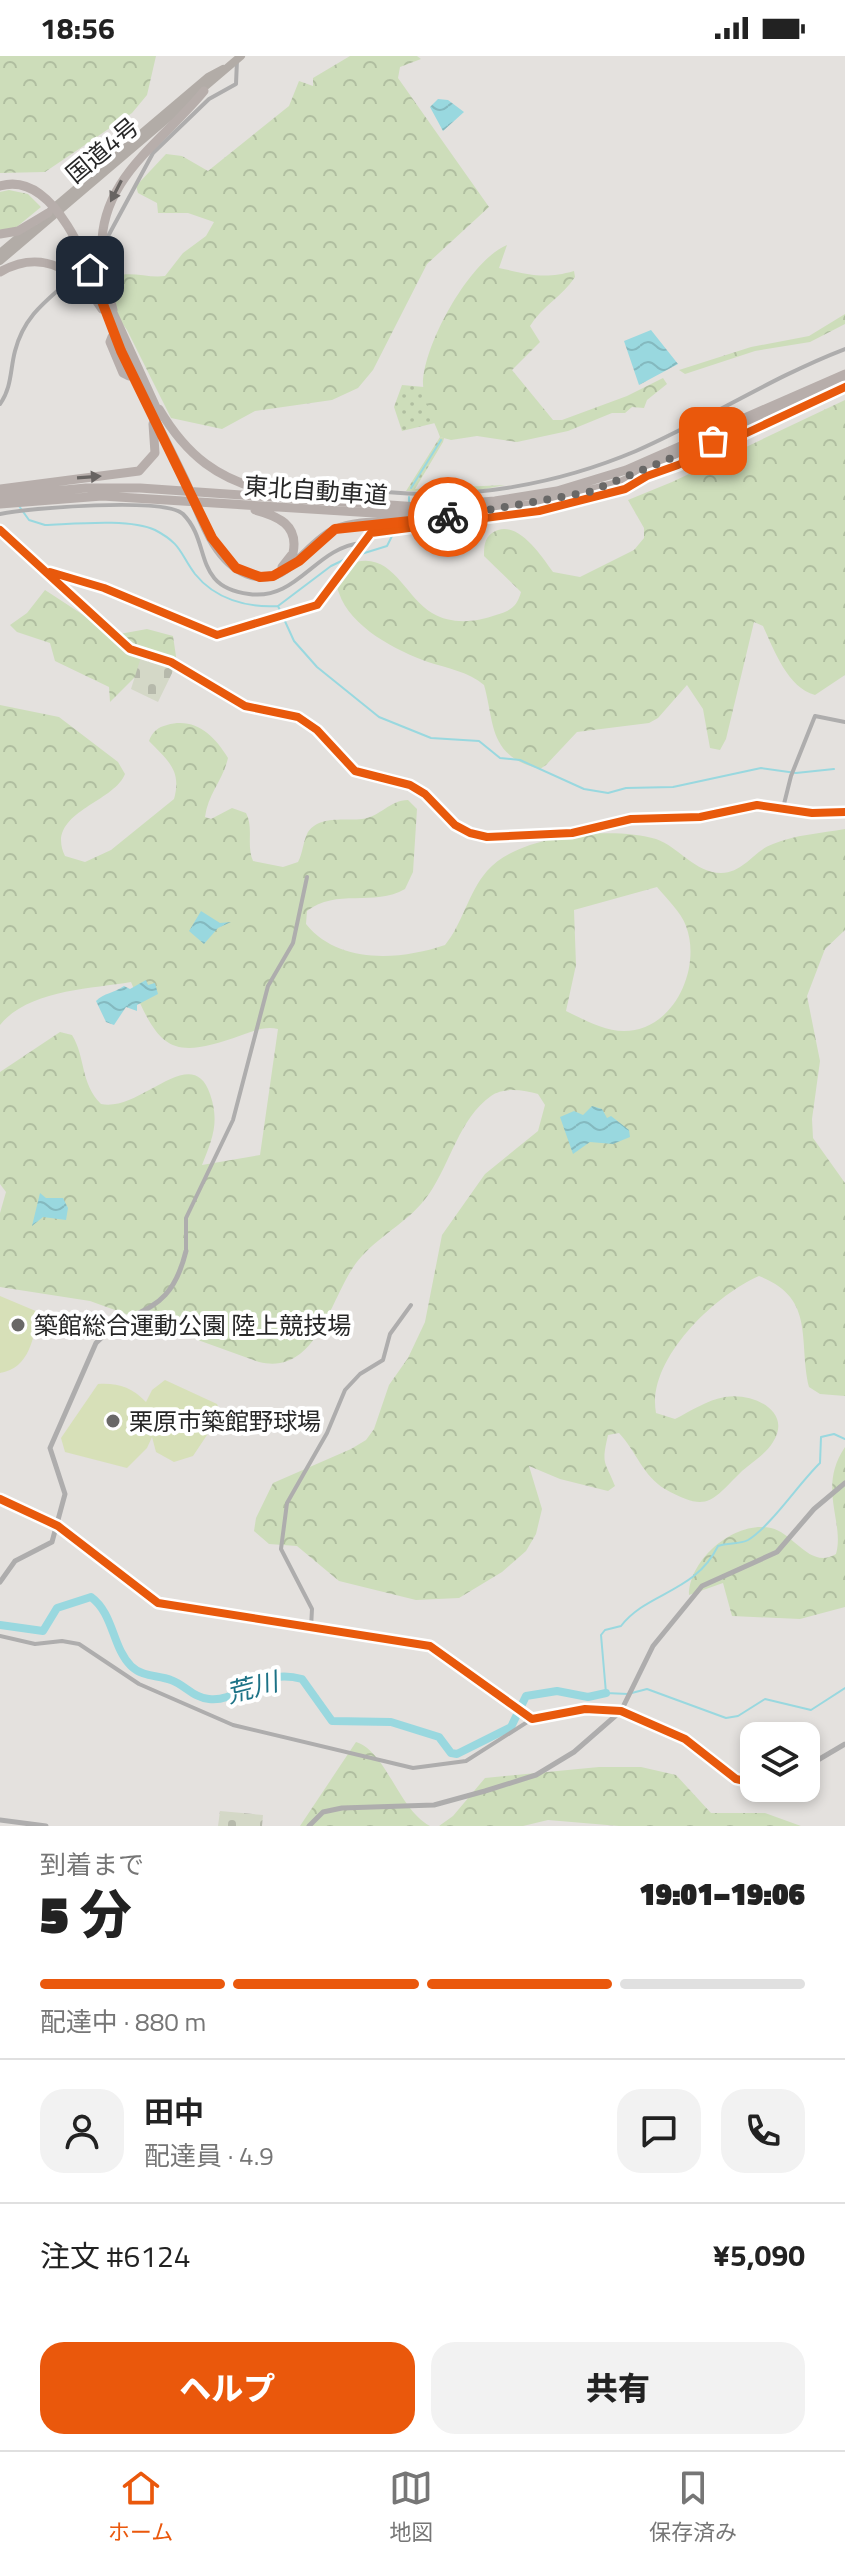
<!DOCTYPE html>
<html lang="ja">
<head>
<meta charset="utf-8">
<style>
  :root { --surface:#fff; --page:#f2f2f2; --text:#222; --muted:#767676; --line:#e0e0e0; --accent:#ea580c }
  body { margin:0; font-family:"Titillium Web","Noto Sans JP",sans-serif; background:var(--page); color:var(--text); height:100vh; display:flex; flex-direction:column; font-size:30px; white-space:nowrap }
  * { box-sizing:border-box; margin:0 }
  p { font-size:26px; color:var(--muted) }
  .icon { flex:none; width:44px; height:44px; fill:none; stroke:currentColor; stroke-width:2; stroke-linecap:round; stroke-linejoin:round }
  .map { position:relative; height:1770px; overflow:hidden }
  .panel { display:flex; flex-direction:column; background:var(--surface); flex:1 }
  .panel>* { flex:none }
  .controls { position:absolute; left:740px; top:1666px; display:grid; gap:16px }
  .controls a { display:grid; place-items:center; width:80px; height:80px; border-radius:16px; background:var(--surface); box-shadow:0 4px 12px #0003; font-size:40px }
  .pin { position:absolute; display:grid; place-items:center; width:68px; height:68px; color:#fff; margin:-34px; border-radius:16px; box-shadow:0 4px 12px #0006 }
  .courier { position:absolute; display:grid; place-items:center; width:80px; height:80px; margin:-40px; border:6px solid #ea580c; border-radius:50%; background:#fff; color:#222; box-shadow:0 2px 10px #0007 }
  .head em { font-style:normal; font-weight:800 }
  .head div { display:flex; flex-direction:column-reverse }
  .head { display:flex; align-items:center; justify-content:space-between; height:136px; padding:0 40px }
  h1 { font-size:52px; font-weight:800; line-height:60px }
  .bar { display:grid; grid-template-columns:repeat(4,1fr); gap:12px 8px; align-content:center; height:96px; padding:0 40px }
  .bar i { height:10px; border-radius:6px; background:var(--line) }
  .bar .current { background:var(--accent) }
  .bar p { grid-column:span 4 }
  .line { display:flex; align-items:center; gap:20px; padding:0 40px; border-top:2px solid var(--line) }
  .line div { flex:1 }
  .round { display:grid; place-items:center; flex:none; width:84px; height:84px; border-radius:24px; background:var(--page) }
  .action { display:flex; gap:16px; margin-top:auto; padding:16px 40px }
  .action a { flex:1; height:92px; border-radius:24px; background:var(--accent); color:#fff; font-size:32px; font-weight:800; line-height:92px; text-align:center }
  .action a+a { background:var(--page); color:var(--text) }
  .status { display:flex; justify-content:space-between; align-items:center; height:56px; padding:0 40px; background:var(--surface); direction:ltr }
  .status svg { height:22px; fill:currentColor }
  .tab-bar { display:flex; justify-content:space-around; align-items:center; height:112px; border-top:2px solid var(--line); background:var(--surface); font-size:22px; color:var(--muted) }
  .tab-bar a { display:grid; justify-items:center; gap:4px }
  .tab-bar .current { color:var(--accent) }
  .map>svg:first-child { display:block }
  .grass { fill:url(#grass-dots) }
  .forest { fill:url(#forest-crowns); fill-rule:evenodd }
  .cemetery { fill:url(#cemetery-stones) }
  .pitch { fill:#d7e0b8 }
  .water { fill:url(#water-waves) }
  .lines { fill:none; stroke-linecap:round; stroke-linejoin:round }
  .stream { stroke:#99d8df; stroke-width:2 }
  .river { stroke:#99d8df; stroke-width:8 }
  .minor-tunnel { stroke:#bebcb9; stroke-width:4; stroke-dasharray:4 2; stroke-linecap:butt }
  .minor { stroke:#aeadad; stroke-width:4 }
  .tertiary { stroke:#aeadad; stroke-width:5 }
  .trunk { stroke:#b2aca7; stroke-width:8 }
  .motorway { stroke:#b7aeab; stroke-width:9 }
  .cycleway-casing { stroke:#fff; stroke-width:13 }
  .cycleway { stroke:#e8590c; stroke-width:8 }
  .oneway { fill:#686462 }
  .done { stroke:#696867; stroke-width:8; stroke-dasharray:0 14.4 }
  .route { stroke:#ea580c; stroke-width:10 }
  .poi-dot { fill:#696867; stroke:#fff; stroke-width:3 }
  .labels { text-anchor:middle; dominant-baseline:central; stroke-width:8; stroke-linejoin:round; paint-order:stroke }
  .street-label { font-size:24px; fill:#272727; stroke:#fff }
  .poi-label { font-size:24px; fill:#272727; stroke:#fff; text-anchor:start }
  .water-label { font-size:26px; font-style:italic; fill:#1c7286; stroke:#fff }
</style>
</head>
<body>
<div class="status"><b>18:56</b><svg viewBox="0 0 49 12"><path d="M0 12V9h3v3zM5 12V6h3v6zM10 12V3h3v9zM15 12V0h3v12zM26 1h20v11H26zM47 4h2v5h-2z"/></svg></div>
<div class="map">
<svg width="845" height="1770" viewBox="0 0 845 1770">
  <defs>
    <pattern id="grass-dots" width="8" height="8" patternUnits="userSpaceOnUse" patternTransform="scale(2)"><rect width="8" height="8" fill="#cdddba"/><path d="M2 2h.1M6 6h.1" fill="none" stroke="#b0bea0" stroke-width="1.8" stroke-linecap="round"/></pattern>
    <pattern id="forest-crowns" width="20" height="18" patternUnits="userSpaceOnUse" patternTransform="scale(2)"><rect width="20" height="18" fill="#cdddba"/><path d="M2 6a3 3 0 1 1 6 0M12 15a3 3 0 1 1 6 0" fill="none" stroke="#b0bea0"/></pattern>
    <pattern id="cemetery-stones" width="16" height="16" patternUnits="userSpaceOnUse" patternTransform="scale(2)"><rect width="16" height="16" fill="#d4d8c7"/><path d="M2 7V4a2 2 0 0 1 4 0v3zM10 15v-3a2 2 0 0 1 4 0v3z" fill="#b6b9ab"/></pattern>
    <pattern id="water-waves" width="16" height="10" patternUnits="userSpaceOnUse" patternTransform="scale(2)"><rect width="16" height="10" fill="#99d8df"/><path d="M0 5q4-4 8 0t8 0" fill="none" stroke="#84b9bf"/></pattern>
  </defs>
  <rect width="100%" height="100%" fill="#e4e1de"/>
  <path class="grass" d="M402,329L424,331L435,367L402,375L394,351Z
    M440,381L444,382L443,386L415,433L505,429L480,434L406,435Z"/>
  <path class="forest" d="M0,0H156L147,39L132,57L45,116L0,117Z
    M350,0H417L421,3L400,11L398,22L489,151L427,208L373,314L358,332L332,344L255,355L222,373L171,362L127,274L107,246L105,228C121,210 144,223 165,220L183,197L206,180L214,166L188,157H158L157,147L138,137L136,130L166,98L182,100L208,115L289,50L299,25L313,30V22Z
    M9,134L28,138L41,151L13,174L0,175V136Z
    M507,189L499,212C529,218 543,224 574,215L575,221C562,241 542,250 530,270L540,286L512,314L553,364H562L627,340L663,322L667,328L647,344L644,352L632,351L625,357H612L568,375L517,386L477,380L451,384L440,381C434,364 423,347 423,328C423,289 470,204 507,189Z
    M845,258V268L810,286L755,295L685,318L679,314L751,291L809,280Z
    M845,344V619L815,639C788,632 774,594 763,570L754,566L726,683L720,694L710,692L703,653L687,629L658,662L649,667L577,676L546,709L540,713C488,700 495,668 484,629C469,616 447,612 428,606C397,595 350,571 339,537C336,529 335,521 340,514C344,509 349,508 356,506C393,497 405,541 432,557C452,569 476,566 496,559C510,555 517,551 521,536L484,500C484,491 484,483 492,477C516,460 542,501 553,516L580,521L634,494L644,482V472L628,444L672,426Z
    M45,534L114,579L147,573L173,580L178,614L143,613L110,646L109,631L55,605L50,587L17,576L10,569L27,557Z
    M0,649L59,661L118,706L125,718C114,747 44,757 65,800L85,806L111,794L174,743C182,714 168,705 149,685C152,676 158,671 167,669C195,661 214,679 228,702C223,724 208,738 205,761L211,763L232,752L246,757C254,772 246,789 253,805L283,811L298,806C303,797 303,785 308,776C320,759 346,765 362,763C380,761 390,744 408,744L417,753L413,816L405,833C374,851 336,832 307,855L306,868C339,909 401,904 445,889C463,867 468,837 487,815C518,778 613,770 656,783C679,791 695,817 721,817C745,816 753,795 773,788C794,779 822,777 845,773V874L825,893L807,940L820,1005L812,1063L813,1082L845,1127V1340L820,1338L809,1331C798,1284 816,1242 759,1220C715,1239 646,1304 656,1357L675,1363C691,1355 707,1344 725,1341C752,1336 793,1355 773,1386C766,1398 752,1406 742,1415C712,1444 709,1458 665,1433C643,1420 636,1395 619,1377L608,1379C601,1410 605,1404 615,1430L608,1435L560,1423L529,1410L542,1453L536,1478L526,1495L502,1516L459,1542L416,1544L339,1525L297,1490L269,1488L254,1475L256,1462L273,1427L351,1393L366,1384L374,1373L389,1329L408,1302L425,1266L442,1179L485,1118L538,1075L545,1049L538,1038C524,1034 503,1031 491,1040C459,1063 451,1106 429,1138C409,1166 384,1176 362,1200C331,1232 321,1321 259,1306L90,1245L0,1231V1157L6,1136L0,1128V1016L60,976L72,979C86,1002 80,1027 101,1048C140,1057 192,985 210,1038C220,1067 212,1083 202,1109L260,1099L278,973C265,970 254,975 242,979C171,1005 159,994 131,926C90,933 28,934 0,969ZM657,831C666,842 681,856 686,870C702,912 674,975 624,975C604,975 583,963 566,955L576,909L574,854Z
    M845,1391V1551L800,1563L732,1560L723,1527L689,1539C689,1503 735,1464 771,1472C794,1477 810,1514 836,1498C845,1466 817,1432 845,1391Z
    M356,1686C387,1696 398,1753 430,1770H300Z
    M599,1711H641L676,1719L711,1757H765L801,1770H619L548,1764L523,1770H439L453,1760L485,1722Z"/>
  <path class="cemetery" d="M141,601L175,611L158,646L131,633Z
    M220,1755L263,1759L262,1770H218Z"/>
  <path class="pitch" d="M0,1240L38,1256C34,1281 30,1312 0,1317Z
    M165,1324L217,1348L221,1358L193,1400L174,1406L156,1396L152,1381L147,1392L127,1412L65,1396L61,1382L98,1328C119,1327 131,1331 146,1346L152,1334Z"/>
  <path class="water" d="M438,43L448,44L464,56L443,75L430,51Z
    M651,274L678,308L639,329L624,285Z
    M201,855L220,867L231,866L218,872L204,888L189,875Z
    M146,924L148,929L155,927L158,938L137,949V955L126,951L114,969L106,966L96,945C104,937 114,937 124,930L130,933Z
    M592,1050L602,1053L607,1062L611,1060L629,1074L630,1081L613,1088L590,1086L573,1098L560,1061L574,1055L583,1059Z
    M40,1137L46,1142H63L68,1152L66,1164L43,1161L32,1170Z"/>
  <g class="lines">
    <path class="stream" d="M411,432L441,384
      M409,446V441
      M19,450L29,464L45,469C73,468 130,462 155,474C182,488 180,498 195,518C215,543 247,552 278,550L331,510L352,500
      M358,499L387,490L394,476
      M278,550L294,585L317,611L379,661L431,682L479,685L500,702L520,704L584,733L608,737L626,732L673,731L761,712L796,717L834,713
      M845,1383L834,1378L821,1381L820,1407C800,1426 770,1471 748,1484C739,1489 728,1486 718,1490C695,1537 647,1536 621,1570L605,1574L601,1579L606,1637L628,1638L647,1633L726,1662L738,1660L765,1643L811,1654L845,1632"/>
    <path class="river" d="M0,1569L43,1575L57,1552L91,1541C114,1558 112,1591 131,1610C142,1621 158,1619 171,1624C185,1629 194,1642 209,1643C239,1647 257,1611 302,1623L332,1665L391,1666L439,1681L451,1697L457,1698L511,1671L526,1640L557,1635L588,1641L606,1637"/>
    <path class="minor-tunnel" d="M73,221L101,189"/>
    <path class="minor" d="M106,184L153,97L209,43L236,28L237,4
      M0,348C12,331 10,314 15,295C24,260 46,245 71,223
      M386,436C470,444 558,428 636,395C707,364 772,321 845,293
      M0,458C28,452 165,441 183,458C212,487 192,531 249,538C298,545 315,491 362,487
      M0,474L130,593L171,606L245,650L298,661L317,674L355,715L410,729L425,738L455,769L470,777L487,781L572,777L631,763L700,761L757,749L812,757L845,756
      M53,517L104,532L217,579L317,549L371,477L539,455L625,433L647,420L678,409L845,331
      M783,752L791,720L815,660L845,666
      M186,1195V1162L233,1064L268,930L293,887L307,821
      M311,1572L312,1553L281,1493L287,1447L327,1377L345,1334L360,1318L383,1304L390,1278L411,1249
      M0,1580L35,1588L62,1585L79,1588L139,1628L233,1669L413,1712L466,1705L532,1663"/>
    <path class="tertiary" d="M0,1443L58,1470L158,1547L430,1590L532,1663L585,1653L621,1655L685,1683L736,1723L754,1727
      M0,1526L15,1505L52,1486L65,1438L50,1392L96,1287C135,1246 169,1264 186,1195
      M806,1711L845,1688
      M0,1764L46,1770
      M309,1770L323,1756L342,1752L434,1749L485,1735L536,1719L574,1696L621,1655L653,1590L702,1530L777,1496L814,1453L845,1427"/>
    <path class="trunk" d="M51,154L208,21L223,13
      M0,197L32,170
      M0,205L241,0"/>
    <path class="motorway" d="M0,130C67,110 103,255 123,298C143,341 165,382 185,424C199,455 212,505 247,518C288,533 304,488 334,474C357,463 388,467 413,465
      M0,178L18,175L48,157
      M0,216C44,191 78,216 102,253
      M110,250L160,360
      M113,254C109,236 103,217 102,199C97,123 162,87 204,35
      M112,281L110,286L123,317L129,320
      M159,353C187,400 218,424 271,436
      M0,433L139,415L155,397L153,368
      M0,440L86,432H140L419,451L495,445L557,435L626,414L845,318
      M0,448L102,440L422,460L530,449L619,427L845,325
      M255,454C278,460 299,469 293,497L282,511"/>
    <g class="cycleway-casing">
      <path id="cycleway" d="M0,474L130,593L171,606L245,650L298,661L317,674L355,715L410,729L425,738L455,769L470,777L487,781L572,777L631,763L700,761L757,749L812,757L845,756
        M50,516L104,532L217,579L317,549L371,477L539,455L625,433L647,420L678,409L845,331
        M0,1443L58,1470L158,1547L430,1590L532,1663L585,1653L621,1655L685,1683L736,1723L754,1727"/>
    </g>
    <use href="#cycleway" class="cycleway"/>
  </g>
  <defs><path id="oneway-solid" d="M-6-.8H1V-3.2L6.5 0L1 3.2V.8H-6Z" transform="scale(2)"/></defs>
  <g class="oneway">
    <use href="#oneway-solid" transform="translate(116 135) rotate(117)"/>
    <use href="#oneway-solid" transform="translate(89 421) rotate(-4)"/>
  </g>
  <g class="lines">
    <path class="done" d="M448,461L589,436L713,385"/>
    <path class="route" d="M90,214L121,295L212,482L236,512L260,521L273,520L299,505L335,473L448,461"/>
  </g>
  <g class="poi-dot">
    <circle cx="18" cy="1269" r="8"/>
    <circle cx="113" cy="1365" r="8"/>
  </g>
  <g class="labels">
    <g class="street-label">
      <text transform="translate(102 94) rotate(-40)">国道4号</text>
      <text transform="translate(316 434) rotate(4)">東北自動車道</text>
    </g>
    <g class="poi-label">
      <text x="34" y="1269">築館総合運動公園 陸上競技場</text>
      <text x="129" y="1365">栗原市築館野球場</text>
    </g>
    <g class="water-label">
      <text transform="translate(252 1631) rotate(-15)">荒川</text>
    </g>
  </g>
</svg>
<div class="controls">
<a><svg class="icon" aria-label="layers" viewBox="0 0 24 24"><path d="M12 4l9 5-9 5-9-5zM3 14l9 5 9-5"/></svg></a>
</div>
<div class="pin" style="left:713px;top:385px;background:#ea580c"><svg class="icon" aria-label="bag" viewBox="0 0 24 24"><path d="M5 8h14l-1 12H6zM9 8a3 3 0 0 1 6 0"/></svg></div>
<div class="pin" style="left:90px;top:214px;background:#1f2937"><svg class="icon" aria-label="home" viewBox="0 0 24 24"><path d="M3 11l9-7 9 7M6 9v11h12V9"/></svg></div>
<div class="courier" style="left:448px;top:461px"><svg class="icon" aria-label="bike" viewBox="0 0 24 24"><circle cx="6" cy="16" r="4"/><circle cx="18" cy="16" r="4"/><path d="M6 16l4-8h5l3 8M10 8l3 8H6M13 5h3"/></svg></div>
</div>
<section class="panel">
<div class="head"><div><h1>5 分</h1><p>到着まで</p></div><em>19:01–19:06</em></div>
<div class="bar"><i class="current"></i><i class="current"></i><i class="current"></i><i></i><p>配達中 · 880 m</p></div>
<div class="line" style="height:144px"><a class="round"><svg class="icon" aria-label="person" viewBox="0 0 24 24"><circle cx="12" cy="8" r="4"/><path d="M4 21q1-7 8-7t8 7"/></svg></a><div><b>田中</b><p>配達員 · 4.9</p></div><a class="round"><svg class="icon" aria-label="chat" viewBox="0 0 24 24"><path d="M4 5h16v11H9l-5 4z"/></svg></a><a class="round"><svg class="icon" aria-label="phone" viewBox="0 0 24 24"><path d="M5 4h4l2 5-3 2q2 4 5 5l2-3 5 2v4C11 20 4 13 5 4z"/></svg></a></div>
<div class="line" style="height:104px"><div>注文 #6124</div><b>¥5,090</b></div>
<div class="action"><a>ヘルプ</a><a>共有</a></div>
</section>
<nav class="tab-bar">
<a class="current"><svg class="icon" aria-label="home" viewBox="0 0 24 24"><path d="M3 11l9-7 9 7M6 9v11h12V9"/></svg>ホーム</a>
<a><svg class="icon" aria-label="map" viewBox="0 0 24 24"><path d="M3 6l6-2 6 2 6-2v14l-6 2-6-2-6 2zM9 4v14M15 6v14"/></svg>地図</a>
<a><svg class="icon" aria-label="saved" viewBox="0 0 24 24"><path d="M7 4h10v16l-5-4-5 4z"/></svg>保存済み</a>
</nav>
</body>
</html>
